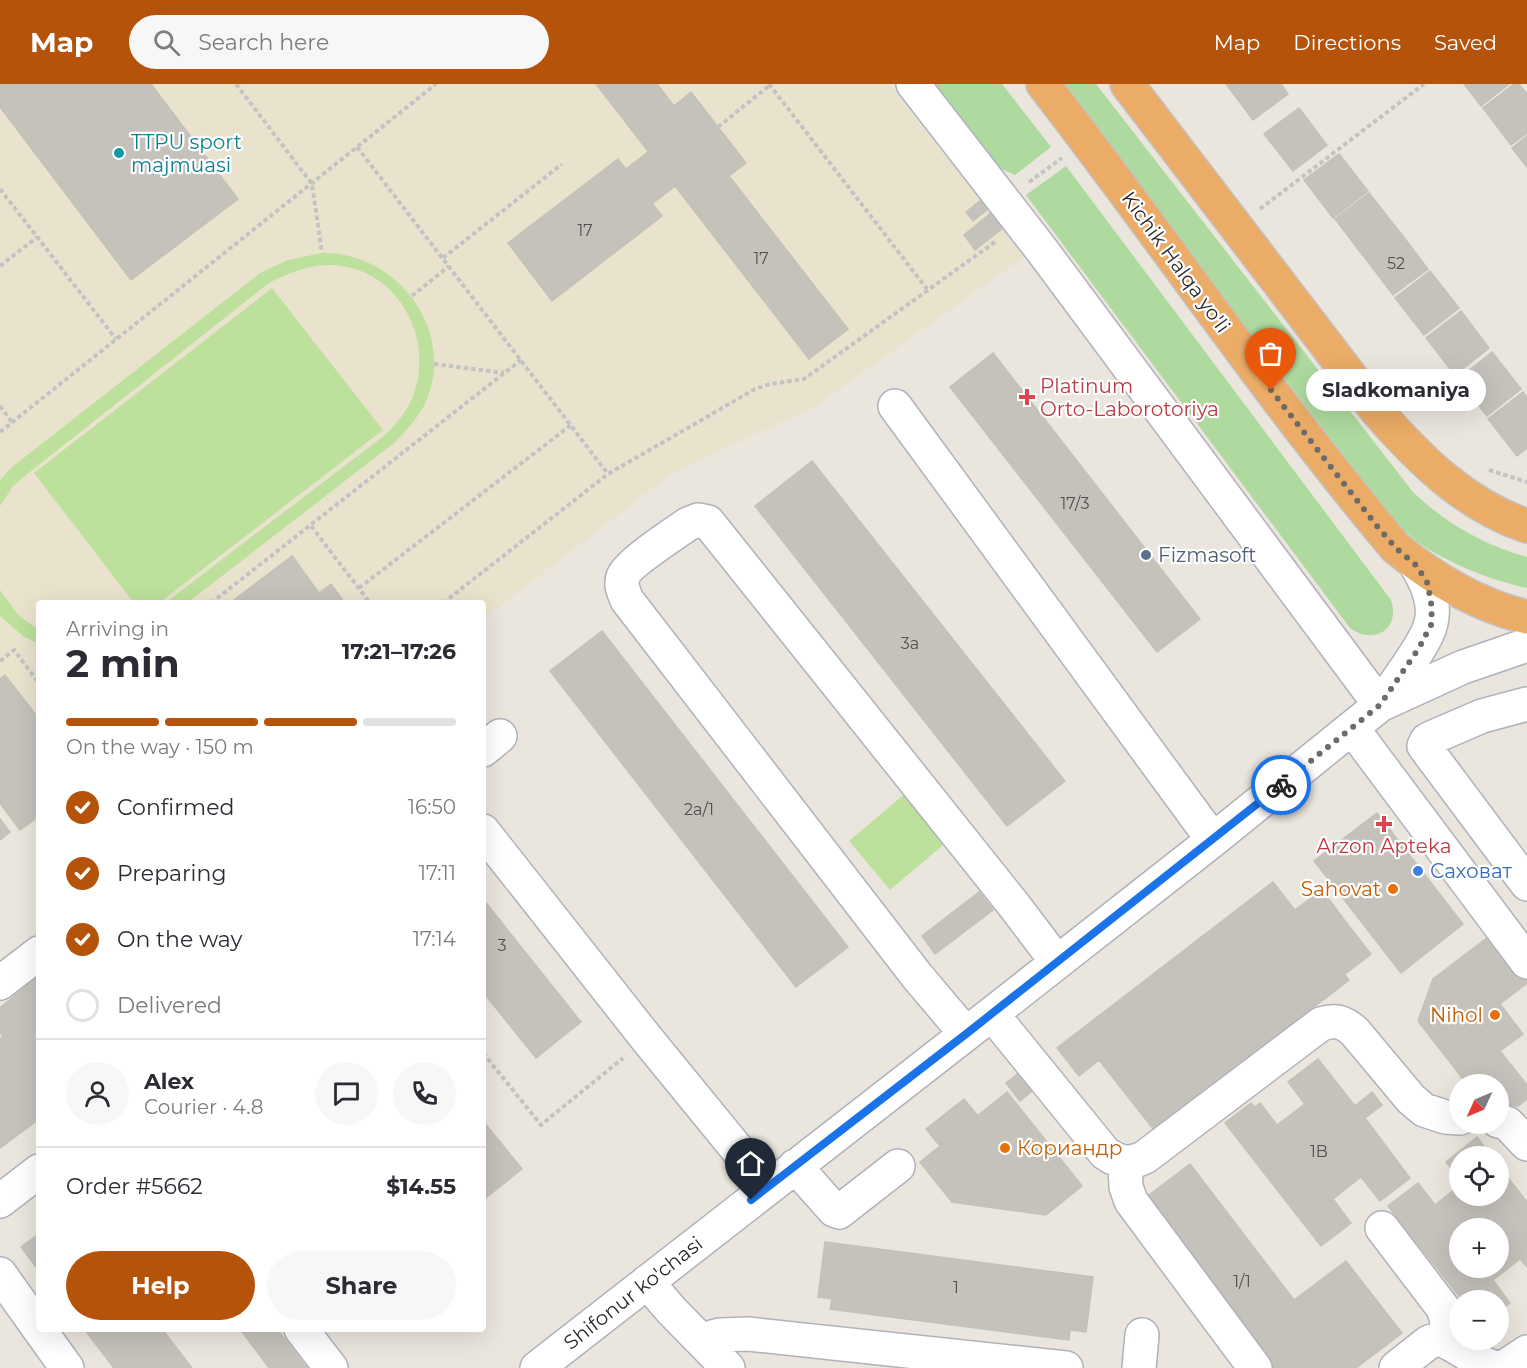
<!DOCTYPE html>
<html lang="en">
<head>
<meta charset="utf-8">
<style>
  :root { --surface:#fff; --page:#f7f7f7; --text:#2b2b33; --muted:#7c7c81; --line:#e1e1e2; --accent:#b45309 }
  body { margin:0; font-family:Montserrat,sans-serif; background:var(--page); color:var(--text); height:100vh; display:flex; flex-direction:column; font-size:22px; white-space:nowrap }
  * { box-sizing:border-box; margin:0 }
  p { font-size:20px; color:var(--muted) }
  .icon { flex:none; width:33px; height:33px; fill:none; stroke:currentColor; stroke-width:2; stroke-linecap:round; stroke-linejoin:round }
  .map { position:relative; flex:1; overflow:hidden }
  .side { position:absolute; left:36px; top:516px; width:450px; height:732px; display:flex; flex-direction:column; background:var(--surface); border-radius:6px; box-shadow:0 6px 24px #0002 }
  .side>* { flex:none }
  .needle { width:39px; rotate:226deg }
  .controls { position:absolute; left:1449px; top:990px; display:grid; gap:12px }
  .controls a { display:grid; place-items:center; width:60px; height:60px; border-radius:50%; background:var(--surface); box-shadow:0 6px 24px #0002; font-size:30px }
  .pin { position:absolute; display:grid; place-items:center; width:51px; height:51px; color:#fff; margin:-62px -26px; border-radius:50% 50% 50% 0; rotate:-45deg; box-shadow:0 0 6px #0007 }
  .pin .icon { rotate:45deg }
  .courier { position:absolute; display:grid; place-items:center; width:60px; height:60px; margin:-30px; border:4px solid #1a73e8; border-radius:50%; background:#fff; color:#222; box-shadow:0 2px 8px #0007 }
  .bubble { position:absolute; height:42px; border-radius:21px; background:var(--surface); box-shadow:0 6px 24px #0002; font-size:20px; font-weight:700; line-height:42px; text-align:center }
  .headline em { font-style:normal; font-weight:700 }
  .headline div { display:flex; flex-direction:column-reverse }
  .headline { display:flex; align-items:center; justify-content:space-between; height:102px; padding:0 30px }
  h1 { font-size:39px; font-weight:700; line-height:45px }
  .bar { display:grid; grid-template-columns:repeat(4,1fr); gap:9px 6px; align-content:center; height:72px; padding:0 30px }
  .bar i { height:8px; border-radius:4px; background:var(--line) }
  .bar .selected { background:var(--accent) }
  .bar p { grid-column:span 4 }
  .line { display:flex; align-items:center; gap:15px; padding:0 30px; border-top:2px solid var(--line) }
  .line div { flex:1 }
  .round { display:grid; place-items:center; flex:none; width:63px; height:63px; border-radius:32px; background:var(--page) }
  ol { padding:0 30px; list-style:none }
  li { display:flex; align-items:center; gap:18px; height:66px }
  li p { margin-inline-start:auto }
  li .icon { padding:6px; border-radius:50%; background:var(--accent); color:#fff; stroke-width:4 }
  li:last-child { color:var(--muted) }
  li i { width:33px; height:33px; border:3px solid var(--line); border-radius:50% }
  .action { display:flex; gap:12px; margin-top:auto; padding:12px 30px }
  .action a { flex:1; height:69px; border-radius:36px; background:var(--accent); color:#fff; font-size:24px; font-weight:700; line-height:69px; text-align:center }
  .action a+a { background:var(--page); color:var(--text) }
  header { display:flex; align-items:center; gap:36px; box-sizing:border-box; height:84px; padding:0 30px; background:var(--accent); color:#fff }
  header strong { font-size:28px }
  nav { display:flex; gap:33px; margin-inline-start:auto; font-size:21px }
  .search { width:420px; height:54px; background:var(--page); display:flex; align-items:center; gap:15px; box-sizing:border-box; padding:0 21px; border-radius:33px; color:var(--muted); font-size:22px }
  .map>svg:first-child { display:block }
  .education { fill:#e9e3ce }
  .green { fill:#aeda9f }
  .pitch { fill:#bde09c }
  .building { fill:#c5c2bc; stroke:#c5c1b7; stroke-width:1.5; fill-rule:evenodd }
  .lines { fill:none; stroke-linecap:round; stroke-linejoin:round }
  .minor-casing { stroke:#b0b1bb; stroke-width:36 }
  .highway-casing { stroke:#c3c3c3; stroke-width:36 }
  .path { stroke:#c3c3c3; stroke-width:4; stroke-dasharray:4.5 3; stroke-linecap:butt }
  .minor { stroke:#fff; stroke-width:33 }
  .highway { stroke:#ebac67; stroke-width:33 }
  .done { stroke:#6d6b68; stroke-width:6; stroke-dasharray:0 10.8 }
  .route { stroke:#1a73e8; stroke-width:8 }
  .culture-dot { fill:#0f9aa8; stroke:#fff; stroke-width:2 }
  .health-dot { fill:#e0444e; stroke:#fff; stroke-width:2 }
  .service-dot { fill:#5c6f8a; stroke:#fff; stroke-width:2 }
  .shop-dot { fill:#3f7fe0; stroke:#fff; stroke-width:2 }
  .food-dot { fill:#e8710a; stroke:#fff; stroke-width:2 }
  .labels { text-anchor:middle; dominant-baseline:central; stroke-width:4.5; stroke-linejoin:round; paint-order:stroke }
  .number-label { font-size:16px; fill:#504f4e }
  .culture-label { font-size:20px; fill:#0d838f; stroke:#fff; text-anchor:start }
  .street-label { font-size:20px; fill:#292929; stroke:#fff }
  .health-label { font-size:20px; fill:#be3a42; stroke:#fff; text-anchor:start }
  .service-label { font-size:20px; fill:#4e5e75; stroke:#fff; text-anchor:start }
  .shop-label { font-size:20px; fill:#366cbe; stroke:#fff; text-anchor:start }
  .food-label { font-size:20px; fill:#c56008; stroke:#fff; text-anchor:end }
</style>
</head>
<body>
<header>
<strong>Map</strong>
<div class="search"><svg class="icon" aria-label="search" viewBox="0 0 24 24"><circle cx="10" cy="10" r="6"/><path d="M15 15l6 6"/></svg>Search here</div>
<nav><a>Map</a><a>Directions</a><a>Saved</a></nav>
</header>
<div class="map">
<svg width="1527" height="1284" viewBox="0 0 1527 1284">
  <rect width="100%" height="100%" fill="#eae5dd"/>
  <path class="education" d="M0,0H888L1025,172L817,321L671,390L483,535V519H39V736L19,748L0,723Z"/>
  <path class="green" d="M930,0H1002L1051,63L1015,91L993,81Z
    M1060,0H1096L1413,408C1445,439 1484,461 1527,473V504C1489,496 1447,479 1415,456C1407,449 1399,441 1391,434Z
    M1066,82L1391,516C1401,546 1373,561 1350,544L1026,111Z"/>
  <path class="pitch" d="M322,169C398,168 458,248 425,320C417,335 406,347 394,359L187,519H165L385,351C396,340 406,329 412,314C437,255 397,182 330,181C308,181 288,189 269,199L26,391L13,402L0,422V396L12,383L260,189L288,176Z
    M272,204L383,346L159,519H134L34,389Z
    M0,506L19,532L39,546V560L23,552L0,532Z
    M908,707L949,756L890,806L849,757Z"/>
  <path class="building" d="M0,0H151L238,115L131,196L0,23Z
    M596,0H657L674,22L691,8L746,79L729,92L848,245L809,275Z
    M1226,0H1281L1288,10L1253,36Z
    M1464,0H1509L1481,22Z
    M1514,0H1519L1527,10V49L1511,61L1483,24Z
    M1299,24L1327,61L1293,87L1264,50Z
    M1527,52V83L1512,64Z
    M648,68L675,102L652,120L626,85Z
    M1339,70L1368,107L1333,134L1304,96Z
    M618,75L662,132L552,217L508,159Z
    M1369,109L1398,146L1364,173L1335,135Z
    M981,116L988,125L973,137L966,128Z
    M991,129L1003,144L975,166L964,151Z
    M1399,147L1428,185L1393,211L1365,174Z
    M1430,187L1459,224L1424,251L1395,214Z
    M1461,227L1489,264L1455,291L1426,254Z
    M1492,268L1521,305L1487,332L1458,295Z
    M993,269L1200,535L1157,568L950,303Z
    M1523,308L1527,314V364L1517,372L1488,335Z
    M812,377L1065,697L1007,742L755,422Z
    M292,472L319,509L331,500L345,519H230Z
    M602,547L848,863L796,903L550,587Z
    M5,591L39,635V732L20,746L0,719V595Z
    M1377,729L1463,840L1401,889L1314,777Z
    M0,735L10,748L0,756Z
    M1273,798L1349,896L1154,1046L1099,976L1079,992L1057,964Z
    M1322,806L1349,842L1323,862L1295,826Z
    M979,808L993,826L935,870L922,852Z
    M483,815L581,938L536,974L483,908Z
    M1349,842L1371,870L1345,890L1323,862Z
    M1496,847L1527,888V899L1500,920L1523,950L1500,967L1527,1001V1015L1518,1022L1498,1020V1000H1467L1418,937L1433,895Z
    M39,891V1035L0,1064V955L3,953L0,949V924Z
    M1318,975L1355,1022L1372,1008L1382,1021L1365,1034L1410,1094L1380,1117L1361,1093L1333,1115L1351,1139L1321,1162L1225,1039L1251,1019L1255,1023L1260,1019L1277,1041L1305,1020L1288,998Z
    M1024,985L1037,1003L1020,1017L1006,999Z
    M1007,1008L1082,1102L1046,1131L952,1118L920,1078Z
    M964,1015L978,1032L940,1062L926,1045Z
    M483,1037L522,1085L483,1116Z
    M1477,1053L1492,1072H1460V1095L1446,1078Z
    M1190,1080L1294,1216L1346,1177L1402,1249L1356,1284H1273L1144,1115Z
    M1498,1081L1527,1118V1183L1520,1175L1493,1196L1510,1219L1498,1227V1216H1462L1388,1122L1418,1099L1435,1121L1460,1101V1112H1498ZM1460,1144H1498V1184H1460Z
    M39,1150V1187L21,1163Z
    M825,1158L1093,1193L1086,1248L1070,1246L1069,1256L830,1225L832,1215L818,1213Z
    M84,1245H162L192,1284H114Z
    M240,1245H277L307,1284H269Z"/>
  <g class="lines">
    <g class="minor-casing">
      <path id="minor" d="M913,0L1041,165L1380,621
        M895,322L1213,756
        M1381,620C1394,600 1426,561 1431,539C1436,519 1426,497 1416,481
        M1527,620L1482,632L1431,654L1427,656L1424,662L1527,800
        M1352,644L1527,878
        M483,666L500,652
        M483,747L647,955L768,1103
        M0,899L39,869
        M992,930L1105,1069C1119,1079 1129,1081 1145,1073L1321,940C1336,935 1344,938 1355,948L1411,1015L1424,1026L1445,1033L1460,1034
        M966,950L917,892L627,516C624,508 620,502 623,493C627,480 674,450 688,440L698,436L708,438L1013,820L1057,878
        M1498,1037L1507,1039L1527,1060
        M1125,1079L1126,1103L1131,1117L1255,1284
        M795,1082L834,1126L839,1128L898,1082
        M0,1117L39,1087
        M1382,1144L1443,1224L1447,1237L1445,1257
        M0,1190L39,1245
        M647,1198L672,1227L728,1284
        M39,1245L67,1284
        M301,1245L331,1284
        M701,1256L720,1251L748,1250L1066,1284
        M537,1284L966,950L1213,756L1380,621L1463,583L1527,561
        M1139,1284L1142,1251
        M1396,1284L1429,1258L1438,1255C1459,1261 1472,1277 1495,1284
        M1495,1284L1506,1282L1527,1268"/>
    </g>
    <g class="highway-casing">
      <path id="highway" d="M1043,0C1162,153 1271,316 1396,464C1434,495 1479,522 1527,533
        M1127,0L1377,327C1420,376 1465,421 1527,442"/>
    </g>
    <path class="path" d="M236,0L312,100L322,169
      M769,0L927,205
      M718,43L770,1
      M357,63L608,390
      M1029,98L1062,74
      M0,105L116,255
      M1260,125L1424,0
      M443,174L562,80
      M0,182L37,153
      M412,212L449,182
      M434,280L504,289
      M0,322L12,338
      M0,348L436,0
      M1489,386L1527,398
      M311,442L370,519
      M359,504L571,341
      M211,519L521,276
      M443,519L608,390L755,305L770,300L804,295L995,158
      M0,577L14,566L39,599
      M483,969L541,1041L623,974"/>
    <use href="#minor" class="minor"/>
    <use href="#highway" class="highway"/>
  </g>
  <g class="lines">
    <path class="done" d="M1271,306L1377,442L1396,464L1416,481L1427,498L1431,517L1432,539L1419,564L1380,621L1281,701"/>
    <path class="route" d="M751,1116L966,950L1281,701"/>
  </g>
  <circle class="culture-dot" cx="119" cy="69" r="6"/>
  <g class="health-dot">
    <path d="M1024 304h6v6h6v6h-6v6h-6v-6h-6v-6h6z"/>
    <path d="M1381 731h6v6h6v6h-6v6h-6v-6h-6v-6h6z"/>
  </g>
  <circle class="service-dot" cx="1146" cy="471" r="6"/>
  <circle class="shop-dot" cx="1418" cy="787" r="6"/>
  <g class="food-dot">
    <circle cx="1393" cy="805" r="6"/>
    <circle cx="1495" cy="931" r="6"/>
    <circle cx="1005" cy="1064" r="6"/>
  </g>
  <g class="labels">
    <g class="number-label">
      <text x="585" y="146">17</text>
      <text x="761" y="174">17</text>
      <text x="1396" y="179">52</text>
      <text x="1075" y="419">17/3</text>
      <text x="910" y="559">3а</text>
      <text x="699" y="725">2а/1</text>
      <text x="502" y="861">3</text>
      <text x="1319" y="1067">1B</text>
      <text x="1242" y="1197">1/1</text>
      <text x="956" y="1203">1</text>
    </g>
    <g class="culture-label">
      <text x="131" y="58">TTPU sport<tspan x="131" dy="23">majmuasi</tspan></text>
    </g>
    <g class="street-label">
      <text transform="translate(1176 178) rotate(54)">Kichik Halqa yo'li</text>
      <text transform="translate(633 1209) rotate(-38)">Shifonur ko'chasi</text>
    </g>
    <g class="health-label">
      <text x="1040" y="302">Platinum<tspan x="1040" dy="23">Orto-Laborotoriya</tspan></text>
      <text x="1384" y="762" text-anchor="middle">Arzon Apteka</text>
    </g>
    <g class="service-label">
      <text x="1158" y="471">Fizmasoft</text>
    </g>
    <g class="shop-label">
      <text x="1430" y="787">Саховат</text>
    </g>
    <g class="food-label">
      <text x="1381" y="805">Sahovat</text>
      <text x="1483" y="931">Nihol</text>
      <text x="1017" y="1064" text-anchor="start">Кориандр</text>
    </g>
  </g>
</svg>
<div class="controls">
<a><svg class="needle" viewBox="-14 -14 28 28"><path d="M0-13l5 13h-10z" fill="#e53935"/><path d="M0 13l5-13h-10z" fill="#7c7c81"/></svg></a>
<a><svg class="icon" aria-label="locate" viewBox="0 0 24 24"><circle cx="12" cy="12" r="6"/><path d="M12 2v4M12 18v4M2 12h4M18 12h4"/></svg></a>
<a>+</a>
<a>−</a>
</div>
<div class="pin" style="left:1271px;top:306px;background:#ea580c"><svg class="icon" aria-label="bag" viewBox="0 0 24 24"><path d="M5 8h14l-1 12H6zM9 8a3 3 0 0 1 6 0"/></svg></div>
<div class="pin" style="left:751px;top:1116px;background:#1f2937"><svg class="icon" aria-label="home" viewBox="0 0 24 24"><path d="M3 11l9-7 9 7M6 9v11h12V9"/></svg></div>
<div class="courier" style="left:1281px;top:701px"><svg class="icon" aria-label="bike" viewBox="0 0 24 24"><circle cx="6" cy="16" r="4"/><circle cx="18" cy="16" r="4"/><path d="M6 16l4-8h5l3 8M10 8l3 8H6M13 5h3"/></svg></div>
<div class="bubble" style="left:1306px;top:285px;width:180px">Sladkomaniya</div>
<section class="side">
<div class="headline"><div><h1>2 min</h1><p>Arriving in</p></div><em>17:21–17:26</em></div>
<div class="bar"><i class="selected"></i><i class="selected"></i><i class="selected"></i><i></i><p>On the way · 150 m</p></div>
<ol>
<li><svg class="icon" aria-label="check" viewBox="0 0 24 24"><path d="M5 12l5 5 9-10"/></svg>Confirmed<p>16:50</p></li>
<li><svg class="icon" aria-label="check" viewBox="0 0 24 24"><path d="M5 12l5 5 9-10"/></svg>Preparing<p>17:11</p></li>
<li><svg class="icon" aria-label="check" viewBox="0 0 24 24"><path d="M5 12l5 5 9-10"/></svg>On the way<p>17:14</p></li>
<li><i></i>Delivered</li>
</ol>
<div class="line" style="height:108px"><a class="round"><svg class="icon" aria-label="person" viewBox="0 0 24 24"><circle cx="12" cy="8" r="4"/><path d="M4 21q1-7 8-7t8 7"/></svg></a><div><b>Alex</b><p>Courier · 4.8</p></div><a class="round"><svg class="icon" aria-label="chat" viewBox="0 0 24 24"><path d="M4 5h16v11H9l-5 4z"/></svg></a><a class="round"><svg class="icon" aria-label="phone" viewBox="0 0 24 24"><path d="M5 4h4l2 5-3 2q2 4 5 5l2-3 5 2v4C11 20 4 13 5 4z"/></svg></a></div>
<div class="line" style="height:78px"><div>Order #5662</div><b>$14.55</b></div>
<div class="action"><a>Help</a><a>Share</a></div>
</section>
</div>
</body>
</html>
